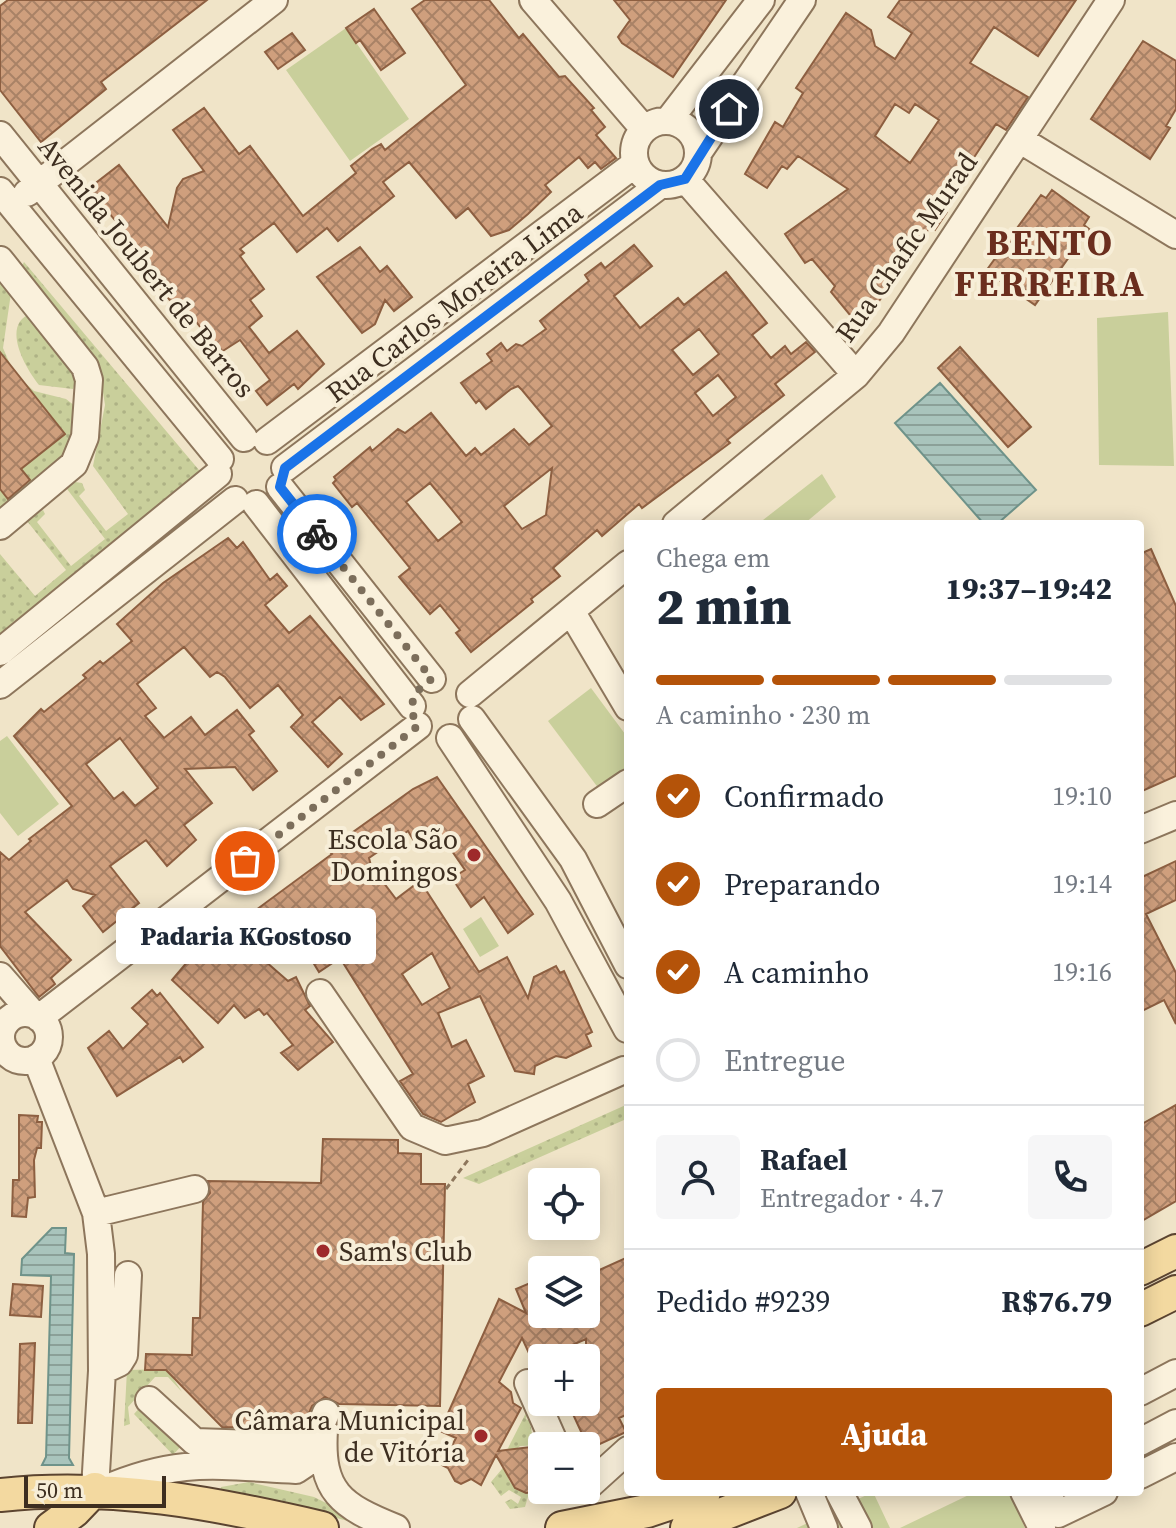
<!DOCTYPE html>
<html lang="pt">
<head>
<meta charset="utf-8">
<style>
  :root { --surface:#fff; --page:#f6f6f7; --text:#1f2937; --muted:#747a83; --line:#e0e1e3; --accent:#b45309 }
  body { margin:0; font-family:"Source Serif 4",serif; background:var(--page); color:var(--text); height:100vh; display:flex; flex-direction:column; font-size:30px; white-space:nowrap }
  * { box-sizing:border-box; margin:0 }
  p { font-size:26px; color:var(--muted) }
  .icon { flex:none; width:44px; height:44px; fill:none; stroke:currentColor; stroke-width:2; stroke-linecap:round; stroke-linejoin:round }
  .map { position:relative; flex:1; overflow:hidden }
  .sheet { position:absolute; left:624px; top:520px; width:520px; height:976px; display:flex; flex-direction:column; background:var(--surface); border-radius:8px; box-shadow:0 4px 20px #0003 }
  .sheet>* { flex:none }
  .tools { position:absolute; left:528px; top:1168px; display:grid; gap:16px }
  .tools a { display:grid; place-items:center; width:72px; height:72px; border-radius:8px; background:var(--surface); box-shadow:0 4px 20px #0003; font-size:40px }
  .scale { position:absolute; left:24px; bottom:20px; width:142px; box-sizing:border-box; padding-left:8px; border:4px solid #3d2e20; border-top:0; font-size:22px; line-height:28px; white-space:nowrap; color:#3d2e20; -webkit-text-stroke:6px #f7eed8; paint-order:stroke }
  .pin { position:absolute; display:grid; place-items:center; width:68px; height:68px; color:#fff; margin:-34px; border:4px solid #fff; border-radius:50%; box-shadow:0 2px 8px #0007 }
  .courier { position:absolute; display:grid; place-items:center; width:80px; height:80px; margin:-40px; border:6px solid #1a73e8; border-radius:50%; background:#fff; color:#222; box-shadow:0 2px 10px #0007 }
  .bubble { position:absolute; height:56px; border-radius:8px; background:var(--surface); box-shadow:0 4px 20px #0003; font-size:26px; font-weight:800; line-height:56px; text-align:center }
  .head em { font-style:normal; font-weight:800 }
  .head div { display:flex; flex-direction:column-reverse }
  .head { display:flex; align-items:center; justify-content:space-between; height:136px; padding:0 32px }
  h1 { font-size:52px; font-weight:800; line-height:60px }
  .bar { display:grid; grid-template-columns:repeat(4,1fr); gap:12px 8px; align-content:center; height:96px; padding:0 32px }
  .bar i { height:10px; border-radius:6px; background:var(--line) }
  .bar .selected { background:var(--accent) }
  .bar p { grid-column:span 4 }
  .line { display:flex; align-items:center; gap:20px; padding:0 32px; border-top:2px solid var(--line) }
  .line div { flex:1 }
  .round { display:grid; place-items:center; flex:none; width:84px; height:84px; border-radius:8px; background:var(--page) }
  ol { padding:0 32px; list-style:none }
  li { display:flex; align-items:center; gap:24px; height:88px }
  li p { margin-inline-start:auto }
  li .icon { padding:8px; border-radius:50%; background:var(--accent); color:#fff; stroke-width:4 }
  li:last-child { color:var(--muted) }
  li i { width:44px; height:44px; border:4px solid var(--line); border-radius:50% }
  .action { display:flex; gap:16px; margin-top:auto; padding:16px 32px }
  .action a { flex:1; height:92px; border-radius:8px; background:var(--accent); color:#fff; font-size:32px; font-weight:800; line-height:92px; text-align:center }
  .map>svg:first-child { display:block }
  .garden { fill:url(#garden-dots) }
  .pitch { fill:#c9cf9b }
  .water { fill:url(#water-rules); stroke:#6f938a; stroke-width:2 }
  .building { fill:url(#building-cross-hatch); stroke:#8d5f41; stroke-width:2; fill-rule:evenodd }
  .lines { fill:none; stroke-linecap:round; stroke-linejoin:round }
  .minor-casing { stroke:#8d765c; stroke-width:30 }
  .major-casing { stroke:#5b4430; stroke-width:36 }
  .path { stroke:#8d765c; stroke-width:3; stroke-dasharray:6 4; stroke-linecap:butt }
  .minor { stroke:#faf1dc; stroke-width:26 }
  .major { stroke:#f3d9a0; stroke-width:32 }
  .done { stroke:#7c6e5b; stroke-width:8; stroke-dasharray:0 14.4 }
  .route { stroke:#1a73e8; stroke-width:10 }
  .poi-dot { fill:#9e2a2b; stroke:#f7eed8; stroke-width:3 }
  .labels { text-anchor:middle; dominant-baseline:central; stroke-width:8; stroke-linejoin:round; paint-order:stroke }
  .street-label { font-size:28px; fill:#3d2e20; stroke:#f7eed8 }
  .poi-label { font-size:28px; fill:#3d2e20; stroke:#f7eed8; text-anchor:end }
  .district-label { font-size:36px; font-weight:bold; letter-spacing:2px; fill:#6b2e1e; stroke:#f7eed8 }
</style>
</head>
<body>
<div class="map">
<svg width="1176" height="1528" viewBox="0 0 1176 1528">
  <defs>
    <pattern id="garden-dots" width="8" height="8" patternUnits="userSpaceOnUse" patternTransform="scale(2)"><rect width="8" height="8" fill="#c9cf9b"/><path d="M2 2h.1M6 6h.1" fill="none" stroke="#aeb285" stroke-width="1.8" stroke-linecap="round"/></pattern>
    <pattern id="water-rules" width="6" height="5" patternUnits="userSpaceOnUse" patternTransform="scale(2)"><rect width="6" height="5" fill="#a9c4bc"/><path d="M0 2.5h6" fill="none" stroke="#8ba098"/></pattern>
    <pattern id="building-cross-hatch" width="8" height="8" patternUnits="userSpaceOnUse" patternTransform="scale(2)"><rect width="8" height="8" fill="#cf9f7d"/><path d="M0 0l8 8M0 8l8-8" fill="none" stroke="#a98266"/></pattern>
  </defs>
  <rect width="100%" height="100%" fill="#f0e4c8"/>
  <path class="garden" d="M24,262L204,476L0,635V554L35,596L66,570L27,521L43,510L45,514L37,522L71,566L105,539L67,489L75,482L82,483L85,490L79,496L106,531L128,514L93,466L105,405L101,379L21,268Z
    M0,283L11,293L3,348L13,371L0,354Z
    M32,313L81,365L73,389L39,385C25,367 0,324 32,313Z
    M22,380L34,391L66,399L75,406L77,445L0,520V486Z
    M628,1104V1128L624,1120L479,1184L463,1178Z
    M167,1369L182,1392L168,1377H155L128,1407L130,1424L124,1426L127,1370Z
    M143,1404L183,1444L173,1455L134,1414Z
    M530,1405L526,1419L530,1421L532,1434L536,1436L535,1441L545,1445L520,1446L511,1454L506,1452Z
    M507,1463C505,1480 512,1489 529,1493L525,1507L510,1509L505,1502L511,1499L518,1504L521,1497L509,1490L501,1496L491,1482Z
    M249,1482L314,1497L348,1514V1521L249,1495L220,1492L221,1487Z"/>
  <path class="pitch" d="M346,28L409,119L350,161L286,70Z
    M1168,312L1174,466L1099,465L1097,318Z
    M822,474L836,497L804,524H767L763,520Z
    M591,688L628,738V774L602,793L548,721Z
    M7,736L59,804L18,836L0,813V741Z
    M481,917L499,946L480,957L463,929Z
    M873,1492L890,1528H797Z
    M975,1492H1009L1025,1528H900Z"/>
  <path class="water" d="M940,383L1036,490L997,524H984L895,423Z
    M52,1228H66L65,1253L74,1254L69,1458L73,1465H42L46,1457L51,1276L21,1275L22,1259Z"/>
  <path class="building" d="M8,0H207L101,82L106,89L41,142L0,90V6Z
    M425,0H489L519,38L523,34L559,77L565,76L594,108L591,110L605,127L596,135L616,158L601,169L595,162L588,168L579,157L545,185L551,192L528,214L509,230L491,236L468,208L456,218L409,162L383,182L394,196L338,241L327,228L297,252L274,223L240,249L244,253L240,256L264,289L250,300L262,316L249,327L269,353L297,331L324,364L298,389L294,384L267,405L256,391L270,380L240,340L215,356L206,345L211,341L187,310L182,315L141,265L147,260L119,225L99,201L94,206L83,193L119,165L168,227L177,188L183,179L204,171L173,130L204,108L239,154L250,146L303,216L356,173L351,166L372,149L381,144L385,150L466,85L412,9Z
    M614,0H726L673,77L622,43L618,37L630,20Z
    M900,0H1076L1038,56L994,27L970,63L1028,97L1006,130L996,124L946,200L947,212L935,230L930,227L866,320L861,322L855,321L831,292L835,286L812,259L805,263L785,234L848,189L798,156L787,169L782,166L767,188L745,174L775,122L783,127L803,93L796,88L846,13L871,30L875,46L895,59L912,33L888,17ZM895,104L909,113L915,104L939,120L910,163L875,136Z
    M374,9L405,53L381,70L360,40L356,43L346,28Z
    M292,33L305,50L278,69L265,52Z
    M1143,41L1176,61V109L1166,126L1170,128L1150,159L1091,119Z
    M1052,190L1089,217L1084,225L1089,229L1035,305L986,271L1041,195L1046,198Z
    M634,245L652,266L614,296L640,328L678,298L684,305L726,272L767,323L752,335L771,358L785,346L791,354L806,342L815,352L775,384L784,395L727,440L730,443L642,508L639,504L602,536L597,530L553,568L560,576L531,599L533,602L471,652L456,633L460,630L440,605L430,614L399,577L410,568L357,503L352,507L333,483L336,480L334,477L370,447L372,451L398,429L405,433L431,413L466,456L475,448L481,455L514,429L529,445L552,426L522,390L518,386L511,389L486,409L479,400L476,403L461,383L492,361L487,354L501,343L507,351L516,344L522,346L546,329L540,321L589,281L585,275L601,263L605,268ZM699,329L719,354L693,375L672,350ZM718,375L736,397L713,416L695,393ZM552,468L546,515L522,529L504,506ZM430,483L462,522L438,541L406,502Z
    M360,247L380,272L387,266L412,297L394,311L385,300L375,324L362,333L317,277Z
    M960,347L1031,427L1008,447L938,368Z
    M0,352L65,434L21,469L30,480L8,499L0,489Z
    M228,538L237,548L243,542L270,580L277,574L287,586L265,605L289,633L310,616L384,704L361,720L340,697L312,722L342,754L328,767L291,727L303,715L278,685L250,708L225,677L217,672L210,677L184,647L137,684L156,708L145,716L164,738L191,717L205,735L237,710L254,731L249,735L277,771L253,790L235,767L185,769L212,803L184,825L196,840L167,866L146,840L110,866L139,903L103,932L83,906L95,895L73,889L67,880L25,912L71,960L51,978L55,984L39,997L0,946V852L9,860L31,841L29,839L72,806L14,736L41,709L44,712L86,678L83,675L100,661L103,664L132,641L117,624L163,583ZM120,738L158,788L135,806L123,792L114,799L86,764Z
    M1151,549L1176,606V776L1140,792V554Z
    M437,777L533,914L508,933L484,897L471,907L452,878L465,870L445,841L433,848L423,834L414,841L408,831L369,858L371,866L396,899L420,881L479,972L507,957L528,998L534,977L556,966L560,973L564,971L592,1032L586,1035L591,1046L566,1058L556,1056L535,1066L534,1074L515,1071L480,996L438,1013L452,1047L466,1040L484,1076L468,1084L475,1102L441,1122L423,1114L400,1081L413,1074L340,958L319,972L297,936L265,961L288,981L296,977L310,1006L305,1010L333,1042L298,1070L281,1053L293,1045L267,1013L264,1015L259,1009L245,1018L234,1005L218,1023L172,980L211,934L226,948L248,922L245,918L332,854L328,850L413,789ZM432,953L450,988L422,1005L402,974Z
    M1176,861V900L1146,914L1176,973V1024L1164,1000L1140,1012V878Z
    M152,990L157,996L160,993L203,1047L183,1062L180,1057L117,1096L88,1048L109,1031L123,1049L148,1024L132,1008Z
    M1176,1105V1201L1140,1222V1125Z
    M19,1115L38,1116L37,1122H42L41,1148H37L34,1160L35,1197L28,1198L26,1217L12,1216L13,1180H19Z
    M323,1139L398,1140V1153L421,1154V1184H445L440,1406L339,1404L325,1397L312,1406L302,1429L222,1427L166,1370H145L146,1354L192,1355L193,1318H200L203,1202L210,1193L208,1181L321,1183Z
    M628,1257V1414L619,1418L626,1432L589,1449L572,1412L578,1408L575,1402H586V1339L533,1362L522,1338L499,1382L511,1392L513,1403L521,1408L498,1451L539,1446L542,1491L526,1493L515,1488L496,1455L481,1485L471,1479L461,1484L455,1481L448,1468L442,1465L456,1438L440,1431L499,1299L526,1313L516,1289L542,1278V1314H586V1270L595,1272Z
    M13,1284L43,1286L41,1317L10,1315Z
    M35,1343L32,1423H18L20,1344Z"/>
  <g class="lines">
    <g class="minor-casing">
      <path id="minor" d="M533,0L644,129
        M668,121L761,0
        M634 153a32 32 0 1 1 64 0a32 32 0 1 1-64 0Z
        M0,135L244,438
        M1019,139L1176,235
        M698,153L802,0
        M685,179L856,375
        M0,191L220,459
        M27,193L274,0
        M0,260L85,367L89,380L85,437L74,464L0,526
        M267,441L635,164
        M285,468L660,185
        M280,487L432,679
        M256,504L412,706
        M676,524L856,375L891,333L1111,0
        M571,611L628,707
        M0,652L218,474
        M0,685L235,500
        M470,694L628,564
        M472,719L573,859L628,965
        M450,738L558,901L627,1029
        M597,804L628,783
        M1140,830L1176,815
        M0,976L33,1014
        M320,993L412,1127L445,1141L483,1133L624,1070
        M1 1037a24 24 0 1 1 48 0a24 24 0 1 1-48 0Z
        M39,1018L418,726
        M36,1058L96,1213L101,1254L102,1371L95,1489
        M96,1213L195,1189
        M102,1371L119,1363L124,1355L128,1275
        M528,1383L556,1446
        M1140,1392L1176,1373
        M149,1400L195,1442L310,1446
        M324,1430C320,1492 341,1506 396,1528
        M1140,1442L1176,1423
        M1140,1475L1176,1457
        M586,1488L628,1450
        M103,1490C178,1457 217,1466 296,1470L305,1464L326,1413
        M809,1492L824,1528
        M839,1492L858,1528
        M1024,1492L1042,1528
        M1046,1492L1058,1514L1104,1492"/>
    </g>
    <g class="major-casing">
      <path id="major" d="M1140,1269L1176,1251
        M1140,1310L1176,1292
        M0,1495C112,1483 214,1503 322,1528
        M51,1528L74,1511L95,1489
        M562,1528L647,1511L704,1492
        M687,1528L780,1492"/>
    </g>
    <path class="path" d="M446,1189L468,1160"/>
    <use href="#minor" class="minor"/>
    <use href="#major" class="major"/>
  </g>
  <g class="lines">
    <path class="done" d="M245,861L418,726C406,707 413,690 432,679L317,534"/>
    <path class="route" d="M317,534L280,487L285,468L660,185L685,179L729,109"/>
  </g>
  <g class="poi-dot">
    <circle cx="474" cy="855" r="8"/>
    <circle cx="323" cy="1251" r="8"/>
    <circle cx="481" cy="1436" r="8"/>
  </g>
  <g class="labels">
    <g class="street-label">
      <text transform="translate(906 247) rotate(-55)">Rua Chafic Murad</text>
      <text transform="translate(147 267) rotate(51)">Avenida Joubert de Barros</text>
      <text transform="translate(454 302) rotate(-37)">Rua Carlos Moreira Lima</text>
    </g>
    <g class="poi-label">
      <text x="458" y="839">Escola São<tspan x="458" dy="32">Domingos</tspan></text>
      <text x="339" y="1251" text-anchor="start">Sam's Club</text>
      <text x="465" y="1420">Câmara Municipal<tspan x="465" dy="32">de Vitória</tspan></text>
    </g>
    <g class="district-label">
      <text x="1050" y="242">BENTO<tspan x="1050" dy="41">FERREIRA</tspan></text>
    </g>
  </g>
</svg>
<div class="tools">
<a><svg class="icon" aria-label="locate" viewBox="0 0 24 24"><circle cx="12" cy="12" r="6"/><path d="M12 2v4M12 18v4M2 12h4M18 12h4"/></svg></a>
<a><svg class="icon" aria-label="layers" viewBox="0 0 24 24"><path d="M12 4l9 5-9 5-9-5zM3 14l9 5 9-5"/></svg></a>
<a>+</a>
<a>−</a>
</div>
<div class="scale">50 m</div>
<div class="pin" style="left:245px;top:861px;background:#ea580c"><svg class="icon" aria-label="bag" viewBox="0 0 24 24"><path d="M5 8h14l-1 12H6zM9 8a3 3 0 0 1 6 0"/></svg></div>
<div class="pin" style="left:729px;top:109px;background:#1f2937"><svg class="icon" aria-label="home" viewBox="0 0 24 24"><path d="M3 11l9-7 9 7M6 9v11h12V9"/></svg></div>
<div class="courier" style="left:317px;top:534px"><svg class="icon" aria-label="bike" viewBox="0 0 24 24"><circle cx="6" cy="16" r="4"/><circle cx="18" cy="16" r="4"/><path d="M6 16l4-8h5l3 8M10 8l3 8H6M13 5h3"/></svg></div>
<div class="bubble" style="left:116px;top:908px;width:260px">Padaria KGostoso</div>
<section class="sheet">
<div class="head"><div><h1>2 min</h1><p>Chega em</p></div><em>19:37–19:42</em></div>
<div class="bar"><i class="selected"></i><i class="selected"></i><i class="selected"></i><i></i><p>A caminho · 230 m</p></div>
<ol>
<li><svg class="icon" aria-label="check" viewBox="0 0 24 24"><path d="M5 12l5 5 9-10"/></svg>Confirmado<p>19:10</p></li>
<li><svg class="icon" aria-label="check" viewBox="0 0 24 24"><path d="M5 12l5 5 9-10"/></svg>Preparando<p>19:14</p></li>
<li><svg class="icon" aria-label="check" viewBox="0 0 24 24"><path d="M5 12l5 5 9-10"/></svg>A caminho<p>19:16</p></li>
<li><i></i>Entregue</li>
</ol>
<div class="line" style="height:144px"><a class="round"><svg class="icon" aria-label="person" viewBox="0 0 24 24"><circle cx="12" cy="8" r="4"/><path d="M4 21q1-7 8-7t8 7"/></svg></a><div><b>Rafael</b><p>Entregador · 4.7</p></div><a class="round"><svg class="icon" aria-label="phone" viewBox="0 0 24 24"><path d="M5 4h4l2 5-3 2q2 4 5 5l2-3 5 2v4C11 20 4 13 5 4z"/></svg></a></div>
<div class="line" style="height:104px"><div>Pedido #9239</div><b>R$76.79</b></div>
<div class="action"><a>Ajuda</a></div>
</section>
</div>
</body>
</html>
